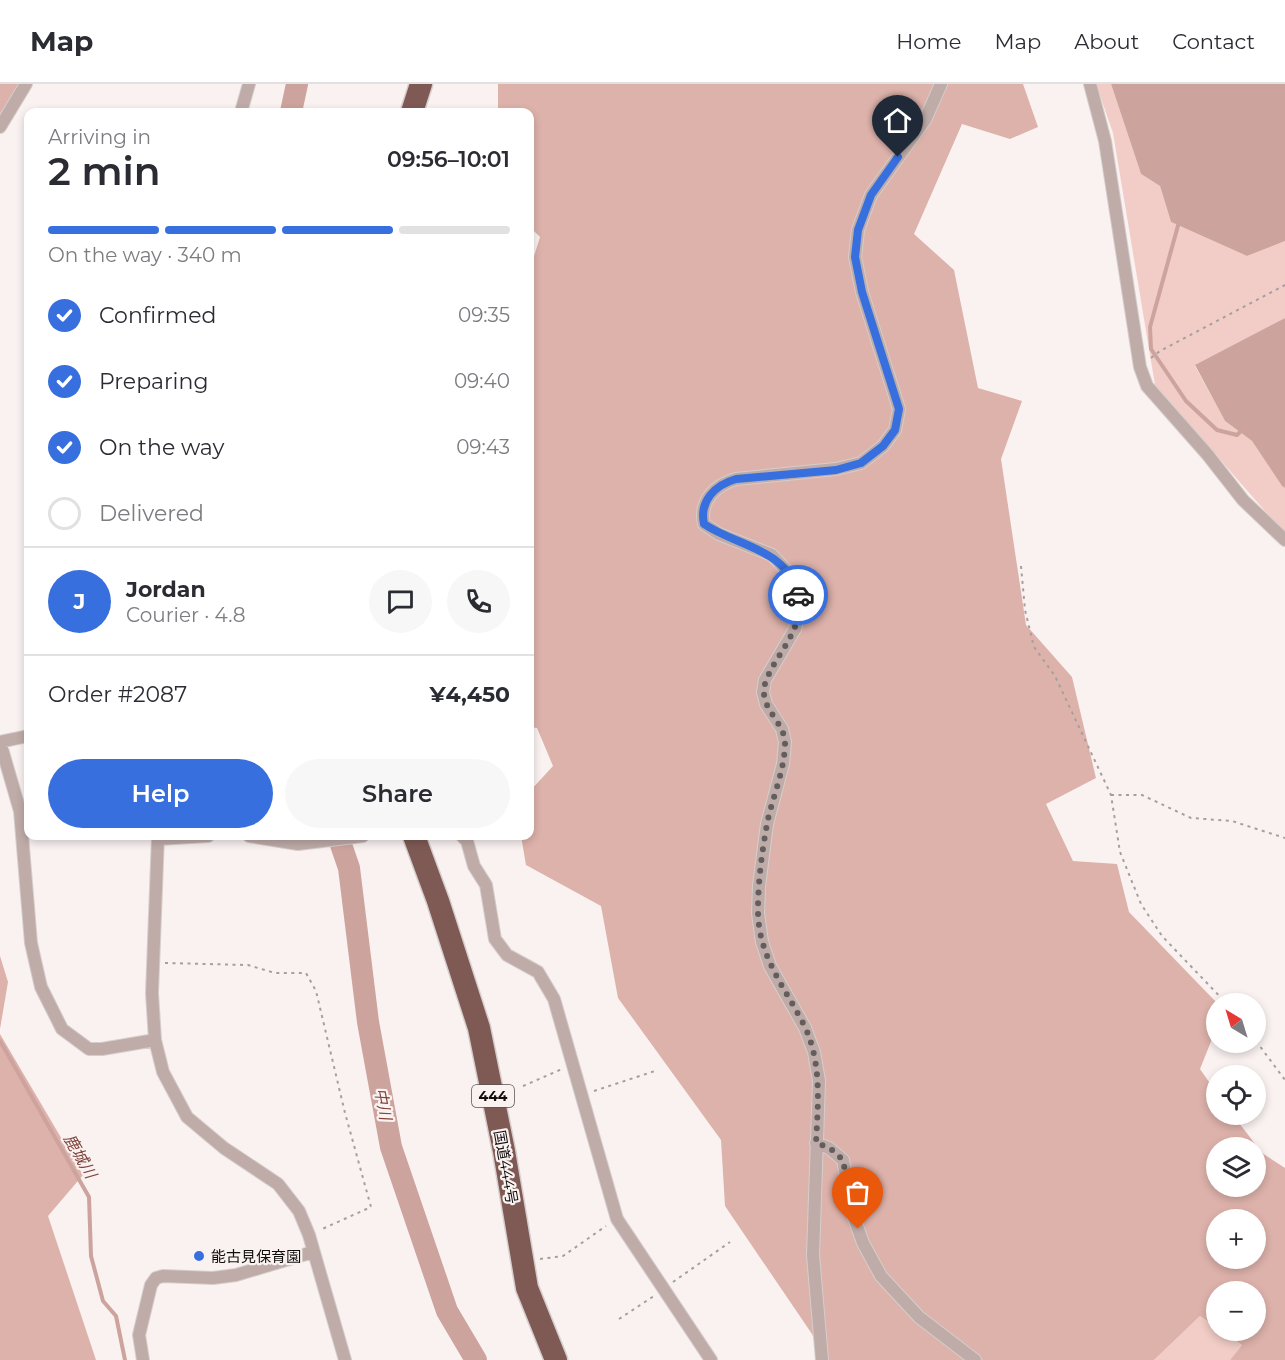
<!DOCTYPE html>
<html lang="en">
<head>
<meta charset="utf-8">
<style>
  :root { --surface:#fff; --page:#f7f7f7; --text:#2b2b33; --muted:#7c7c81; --line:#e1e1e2; --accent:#376fde }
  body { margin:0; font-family:Montserrat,"Noto Sans JP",sans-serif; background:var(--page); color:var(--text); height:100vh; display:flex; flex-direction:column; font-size:22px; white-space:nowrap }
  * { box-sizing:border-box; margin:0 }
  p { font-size:20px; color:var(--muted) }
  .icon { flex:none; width:33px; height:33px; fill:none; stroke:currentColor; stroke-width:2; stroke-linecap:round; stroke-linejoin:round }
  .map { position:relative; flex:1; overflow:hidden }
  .details { position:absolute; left:24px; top:24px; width:510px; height:732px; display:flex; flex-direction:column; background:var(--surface); border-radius:12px; box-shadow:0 3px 9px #0003 }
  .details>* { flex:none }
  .needle { width:39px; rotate:322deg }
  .buttons { position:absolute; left:1206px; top:909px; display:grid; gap:12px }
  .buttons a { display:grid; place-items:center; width:60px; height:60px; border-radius:50%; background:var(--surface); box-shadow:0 3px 9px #0003; font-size:30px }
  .pin { position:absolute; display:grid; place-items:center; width:51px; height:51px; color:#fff; margin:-62px -26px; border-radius:50% 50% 50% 0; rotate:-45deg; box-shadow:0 0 6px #0007 }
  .pin .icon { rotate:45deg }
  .courier { position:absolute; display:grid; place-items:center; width:60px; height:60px; margin:-30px; border:4px solid #376fde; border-radius:50%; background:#fff; color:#222; box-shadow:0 2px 8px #0007 }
  .overview em { font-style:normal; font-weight:600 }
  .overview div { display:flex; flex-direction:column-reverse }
  .overview { display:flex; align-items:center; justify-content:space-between; height:102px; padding:0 24px }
  h1 { font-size:39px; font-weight:600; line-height:45px }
  .bar { display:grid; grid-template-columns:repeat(4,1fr); gap:9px 6px; align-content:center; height:72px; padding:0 24px }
  .bar i { height:8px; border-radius:4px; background:var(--line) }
  .bar .selected { background:var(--accent) }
  .bar p { grid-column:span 4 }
  .line { display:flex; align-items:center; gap:15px; padding:0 24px; border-top:2px solid var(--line) }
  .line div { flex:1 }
  .round { display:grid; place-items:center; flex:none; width:63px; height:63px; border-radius:32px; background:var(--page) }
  ol { padding:0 24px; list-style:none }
  li { display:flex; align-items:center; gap:18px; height:66px }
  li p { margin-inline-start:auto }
  li .icon { padding:6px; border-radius:50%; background:var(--accent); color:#fff; stroke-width:4 }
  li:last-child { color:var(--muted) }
  li i { width:33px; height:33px; border:3px solid var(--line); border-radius:50% }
  .button { display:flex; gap:12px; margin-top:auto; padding:12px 24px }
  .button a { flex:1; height:69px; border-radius:36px; background:var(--accent); color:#fff; font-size:24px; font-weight:600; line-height:69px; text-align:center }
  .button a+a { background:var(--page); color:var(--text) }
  header { display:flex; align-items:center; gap:36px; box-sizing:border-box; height:84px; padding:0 30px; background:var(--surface); border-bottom:2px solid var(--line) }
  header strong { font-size:28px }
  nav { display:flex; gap:33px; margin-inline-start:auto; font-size:21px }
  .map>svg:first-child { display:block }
  .green { fill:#f2cdc7 }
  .forest { fill:#ddb2ab; fill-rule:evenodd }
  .water { fill:#cda39d }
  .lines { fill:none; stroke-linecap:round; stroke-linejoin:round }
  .stream { stroke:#cda39d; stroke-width:4 }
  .river { stroke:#cda39d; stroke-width:22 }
  .street-casing { stroke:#d5cecd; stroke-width:14 }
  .highway-casing { stroke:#d5cecd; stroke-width:25 }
  .path { stroke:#a59f9e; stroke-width:2; stroke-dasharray:3 4.5; stroke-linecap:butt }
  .street { stroke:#bfaca8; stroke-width:12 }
  .highway { stroke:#7f5a54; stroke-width:22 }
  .done { stroke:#635e5d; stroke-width:6; stroke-dasharray:0 10.8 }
  .route { stroke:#376fde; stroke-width:8 }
  .poi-dot { fill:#376fde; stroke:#faf2f1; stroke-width:2 }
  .labels { text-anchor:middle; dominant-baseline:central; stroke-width:4.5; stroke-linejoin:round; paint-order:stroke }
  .shield { fill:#faf2f1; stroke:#575252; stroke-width:1.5 }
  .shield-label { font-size:14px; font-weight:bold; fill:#110e0e }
  .street-label { font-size:15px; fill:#110e0e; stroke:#faf2f1 }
  .poi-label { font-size:15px; fill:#110e0e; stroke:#faf2f1; text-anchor:start }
  .water-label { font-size:16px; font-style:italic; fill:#7e453d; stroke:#faf2f1 }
</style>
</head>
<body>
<header>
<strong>Map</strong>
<nav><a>Home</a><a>Map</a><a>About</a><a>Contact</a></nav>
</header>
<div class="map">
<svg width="1285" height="1276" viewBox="0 0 1285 1276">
  <rect width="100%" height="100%" fill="#faf2f1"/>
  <path class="green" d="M1096,0H1111L1141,90L1160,102L1171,138L1247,172L1285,157V234L1195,282L1225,337L1252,357L1282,402L1285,404V450L1155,301L1113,49Z
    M1200,1232L1216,1243V1246L1221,1247L1242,1261L1230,1276H1154Z"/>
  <path class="forest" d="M0,0H20L0,31Z
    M498,0H1023L1038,43L1010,55L962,40L914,150L954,186L978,304L1022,317L1001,375L1026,541L1072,593L1096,694L1046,720L1073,777L1117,780L1129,828L1217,919L1216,945L1200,985L1216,1008V1030L1233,1031L1262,1069L1285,1084V1276H1230L1242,1261L1221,1247L1256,1246V1208H1216V1243L1200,1232L1154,1276H821L812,1250L725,1122L721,1056L618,914L601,822L526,781L521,752H530V707L553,682L537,644L530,643V185L540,153L530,143V28H498ZM1216,1064H1256V1102H1216ZM1216,1136H1256V1174H1216Z
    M0,872L8,898L0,945Z
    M0,950L83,1091L48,1132L96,1276H0Z"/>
  <path class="water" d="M1111,0H1285V157L1247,172L1171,138L1160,102L1141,90Z
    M1285,234V404L1282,402L1252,357L1225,337L1195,281Z"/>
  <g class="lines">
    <path class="stream" d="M1179,138L1150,243L1151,265L1186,317L1217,346L1237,351L1243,345
      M0,957L89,1113L91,1172L103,1217L116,1232L125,1276"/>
    <path class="river" d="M291,28L297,0
      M338,752L349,784L368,938L391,1063L447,1227L476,1276"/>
    <g class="street-casing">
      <path id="street" d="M1090,0L1105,57L1140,283L1147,302L1207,370L1243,416L1285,456
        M241,28L249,0
        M0,43L26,0
        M0,658L20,727L31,859L41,903L62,945L89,965H102L155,956
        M0,658L28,652
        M158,752L152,909L155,956L163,988L187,1033L224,1064L278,1100L299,1127L309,1151L345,1276
        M249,752L298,760L363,752
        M462,752L467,757L474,782L486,801L495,855L507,871L538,888L554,915L617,1135L711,1276
        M158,755L208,752
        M816,1059L829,1064L843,1076L853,1131L863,1159L881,1192L919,1233L975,1276
        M143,1276L139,1251L151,1201L156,1194L163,1192L213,1194L236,1191L313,1168
        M822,1276L813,1171L819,997L814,968L805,944L770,882L762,858L758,829L759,802L767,740L783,680L785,658L782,645L766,620L763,608L765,596L795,545L800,521L796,505L786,486L772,471L719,450L704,440C699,417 715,401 736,395L836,385L861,379L883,362L895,346L899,325L862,208L855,173L858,146L871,111L925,36L941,0"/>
    </g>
    <g class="highway-casing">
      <path id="highway" d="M412,28L421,0
        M414,752L438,817L479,944L504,1067L527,1204L556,1276"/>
    </g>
    <path class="path" d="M1151,274L1160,267L1285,201
      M1021,482L1025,526L1034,563L1055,592L1111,711L1120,768L1141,820L1162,852L1227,920
      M1111,711H1142L1191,734L1232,737L1285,754
      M165,879L248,881L275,889H306L316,907L345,1029L371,1123L320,1146
      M1256,957L1285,996
      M523,1002L562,985
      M594,1007L658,986
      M540,1175L563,1172L606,1142
      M673,1198L730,1158
      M619,1235L654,1212"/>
    <use href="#street" class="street"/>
    <use href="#highway" class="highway"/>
  </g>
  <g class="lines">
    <path class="done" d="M798,511C804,538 786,560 773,582C769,590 764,598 764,607C763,627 786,640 785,661C784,689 772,714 767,740C762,768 758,798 758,826C758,873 785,903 805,943C822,980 818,1020 816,1059L830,1064L843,1076L853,1131L858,1145"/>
    <path class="route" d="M798,511C787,464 738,463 704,440C699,417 715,401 736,395L836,386L861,379L883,362L895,346L899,325L862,208L855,173L858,146L871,111L898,73"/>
  </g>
  <circle class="poi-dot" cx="199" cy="1172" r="6"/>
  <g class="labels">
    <rect class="shield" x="472" y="1001" width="42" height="22" rx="4.5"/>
    <g class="shield-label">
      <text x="493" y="1012">444</text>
    </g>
    <g class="street-label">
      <text transform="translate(506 1083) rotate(80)">国道444号</text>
    </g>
    <g class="poi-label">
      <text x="211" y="1172">能古見保育園</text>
    </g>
    <g class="water-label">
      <text transform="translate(383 1020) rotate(79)">中川</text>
      <text transform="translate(80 1072) rotate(60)">鹿城川</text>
    </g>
  </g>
</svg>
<div class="buttons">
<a><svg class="needle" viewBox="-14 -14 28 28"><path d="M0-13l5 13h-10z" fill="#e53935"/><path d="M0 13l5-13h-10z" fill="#7c7c81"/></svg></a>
<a><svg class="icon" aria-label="locate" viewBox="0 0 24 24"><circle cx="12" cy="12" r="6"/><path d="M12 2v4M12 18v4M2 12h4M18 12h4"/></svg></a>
<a><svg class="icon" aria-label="layers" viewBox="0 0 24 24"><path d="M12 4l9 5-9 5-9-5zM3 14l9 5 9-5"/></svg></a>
<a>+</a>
<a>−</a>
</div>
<div class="pin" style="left:858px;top:1145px;background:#ea580c"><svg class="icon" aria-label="bag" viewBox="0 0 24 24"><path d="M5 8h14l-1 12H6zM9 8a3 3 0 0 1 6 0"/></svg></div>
<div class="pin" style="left:898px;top:73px;background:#1f2937"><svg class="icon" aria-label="home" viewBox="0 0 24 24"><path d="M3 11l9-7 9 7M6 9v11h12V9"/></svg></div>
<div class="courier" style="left:798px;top:511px"><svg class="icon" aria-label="car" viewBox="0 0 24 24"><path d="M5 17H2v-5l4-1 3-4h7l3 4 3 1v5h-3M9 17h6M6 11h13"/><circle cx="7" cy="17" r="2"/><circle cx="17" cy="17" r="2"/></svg></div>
<section class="details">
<div class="overview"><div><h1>2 min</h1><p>Arriving in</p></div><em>09:56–10:01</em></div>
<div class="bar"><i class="selected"></i><i class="selected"></i><i class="selected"></i><i></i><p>On the way · 340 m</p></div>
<ol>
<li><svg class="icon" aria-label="check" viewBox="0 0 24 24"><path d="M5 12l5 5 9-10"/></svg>Confirmed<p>09:35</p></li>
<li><svg class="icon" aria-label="check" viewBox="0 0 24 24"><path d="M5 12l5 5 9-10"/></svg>Preparing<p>09:40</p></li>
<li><svg class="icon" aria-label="check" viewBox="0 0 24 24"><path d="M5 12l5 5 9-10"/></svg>On the way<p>09:43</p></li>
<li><i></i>Delivered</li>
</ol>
<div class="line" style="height:108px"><b class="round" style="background:var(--accent);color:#fff">J</b><div><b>Jordan</b><p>Courier · 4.8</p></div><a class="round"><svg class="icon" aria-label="chat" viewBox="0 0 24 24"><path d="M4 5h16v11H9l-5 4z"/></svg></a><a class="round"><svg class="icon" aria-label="phone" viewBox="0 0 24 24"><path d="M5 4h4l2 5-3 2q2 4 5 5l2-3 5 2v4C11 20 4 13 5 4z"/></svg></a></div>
<div class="line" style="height:78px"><div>Order #2087</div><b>¥4,450</b></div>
<div class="button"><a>Help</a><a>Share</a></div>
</section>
</div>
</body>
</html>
